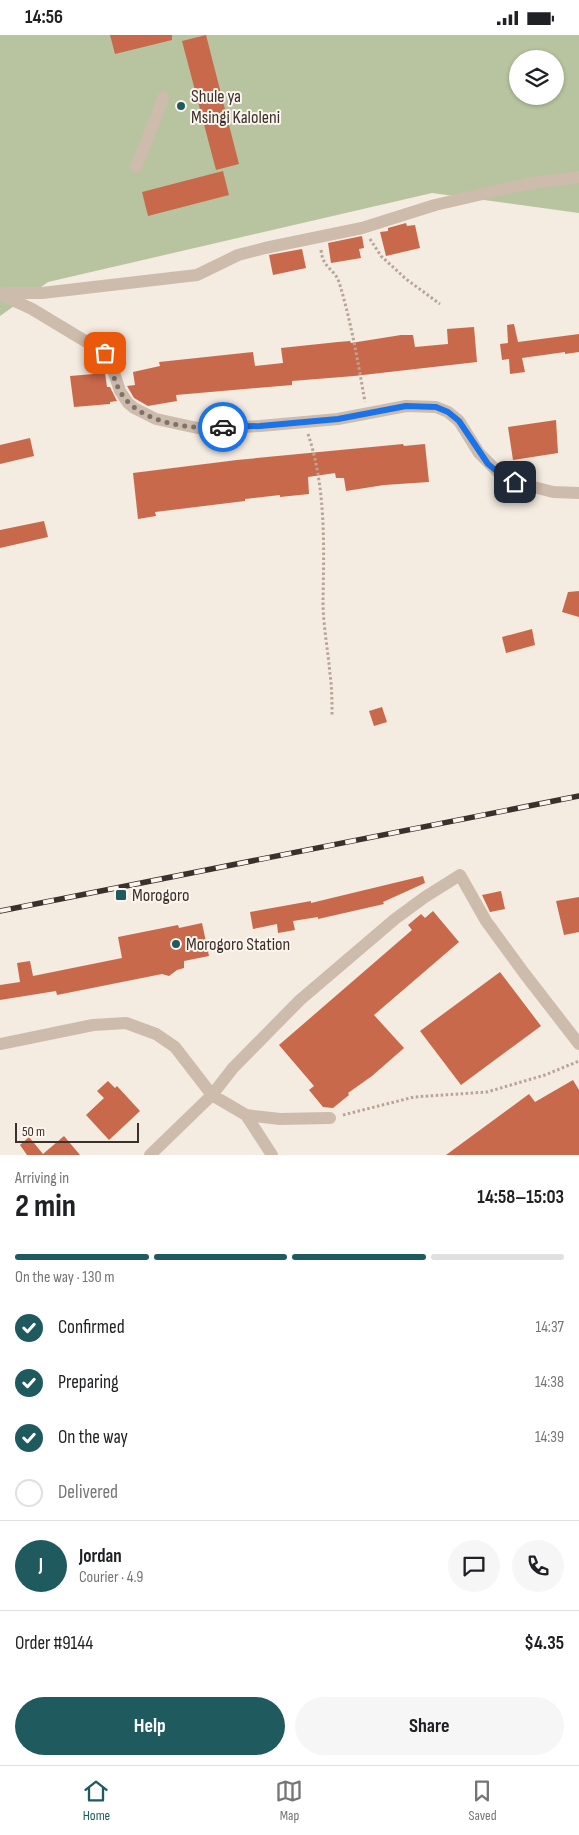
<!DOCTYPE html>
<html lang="en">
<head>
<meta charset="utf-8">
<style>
  :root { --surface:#fff; --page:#f6f6f6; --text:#202124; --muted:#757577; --line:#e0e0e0; --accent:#1f5a5e }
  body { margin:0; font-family:"Sofia Sans Condensed",sans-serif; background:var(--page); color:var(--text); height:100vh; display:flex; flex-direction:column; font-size:19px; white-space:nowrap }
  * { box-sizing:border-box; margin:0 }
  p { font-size:16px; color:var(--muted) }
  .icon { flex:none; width:28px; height:28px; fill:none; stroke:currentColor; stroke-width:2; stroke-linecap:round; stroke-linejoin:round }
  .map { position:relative; height:1120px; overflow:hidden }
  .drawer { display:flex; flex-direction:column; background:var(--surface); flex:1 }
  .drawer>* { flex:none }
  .buttons { position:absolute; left:509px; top:15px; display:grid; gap:10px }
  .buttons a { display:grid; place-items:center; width:55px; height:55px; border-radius:50%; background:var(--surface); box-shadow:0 1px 4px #0004; font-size:25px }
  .scale { position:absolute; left:15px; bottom:12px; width:124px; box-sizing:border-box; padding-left:5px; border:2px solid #3b302b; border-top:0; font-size:14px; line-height:18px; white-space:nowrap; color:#3b302b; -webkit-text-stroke:4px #fbf5ee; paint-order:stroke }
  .pin { position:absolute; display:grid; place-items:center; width:42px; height:42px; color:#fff; margin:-21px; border-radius:10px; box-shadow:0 2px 8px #0006 }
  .courier { position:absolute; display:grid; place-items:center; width:50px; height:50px; margin:-25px; border:4px solid #1a73e8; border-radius:50%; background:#fff; color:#222; box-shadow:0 1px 6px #0007 }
  .overview em { font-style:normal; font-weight:700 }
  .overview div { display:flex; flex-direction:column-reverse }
  .overview { display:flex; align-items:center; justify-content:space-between; height:85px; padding:0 15px }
  h1 { font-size:32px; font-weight:700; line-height:38px }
  .bar { display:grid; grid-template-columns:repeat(4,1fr); gap:8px 5px; align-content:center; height:60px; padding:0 15px }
  .bar i { height:6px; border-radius:4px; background:var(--line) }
  .bar .active { background:var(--accent) }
  .bar p { grid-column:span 4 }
  .line { display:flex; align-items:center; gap:12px; padding:0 15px; border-top:1px solid var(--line) }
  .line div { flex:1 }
  .round { display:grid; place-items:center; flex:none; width:52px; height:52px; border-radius:26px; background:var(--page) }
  ol { padding:0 15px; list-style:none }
  li { display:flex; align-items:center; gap:15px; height:55px }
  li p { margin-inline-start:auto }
  li .icon { padding:5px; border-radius:50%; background:var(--accent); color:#fff; stroke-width:4 }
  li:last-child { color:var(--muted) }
  li i { width:28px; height:28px; border:2px solid var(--line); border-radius:50% }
  .cta { display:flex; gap:10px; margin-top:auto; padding:10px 15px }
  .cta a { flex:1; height:58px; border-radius:30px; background:var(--accent); color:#fff; font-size:20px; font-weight:700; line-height:58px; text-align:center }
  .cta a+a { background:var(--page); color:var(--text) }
  .status { display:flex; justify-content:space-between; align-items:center; height:35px; padding:0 25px; background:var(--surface); direction:ltr }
  .status svg { height:14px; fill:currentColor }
  .dock { display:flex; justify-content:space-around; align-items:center; height:70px; border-top:1px solid var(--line); background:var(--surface); font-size:14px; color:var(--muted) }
  .dock a { display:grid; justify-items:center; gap:2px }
  .dock .active { color:var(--accent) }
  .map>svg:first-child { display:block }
  .green { fill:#b8c4a0; fill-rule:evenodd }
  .building { fill:#c8694b }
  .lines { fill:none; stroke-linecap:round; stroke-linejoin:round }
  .path { stroke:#b9a596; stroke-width:3; stroke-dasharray:2.5 2.5; stroke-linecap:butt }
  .minor { stroke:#cdbbac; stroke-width:12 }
  .rail-casing { stroke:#3b302b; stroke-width:5.5 }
  .rail { stroke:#fbf5ee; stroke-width:4; stroke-dasharray:11; stroke-linecap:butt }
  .done { stroke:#7c716b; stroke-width:5; stroke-dasharray:0 9 }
  .route { stroke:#1a73e8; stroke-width:6 }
  .poi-dot { fill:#1f5a5e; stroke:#fbf5ee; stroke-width:2 }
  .labels { text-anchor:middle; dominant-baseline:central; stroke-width:4; stroke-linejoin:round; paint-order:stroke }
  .poi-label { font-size:18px; fill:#3b302b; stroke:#fbf5ee; text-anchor:start }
</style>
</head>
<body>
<div class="status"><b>14:56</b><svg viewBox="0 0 49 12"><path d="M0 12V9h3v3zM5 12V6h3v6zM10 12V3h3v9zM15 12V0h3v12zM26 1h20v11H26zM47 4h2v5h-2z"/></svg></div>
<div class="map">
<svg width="579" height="1120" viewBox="0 0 579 1120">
  <rect width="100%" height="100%" fill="#f4ebe1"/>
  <path class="green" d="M0,0H579V178L432,158L48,247L0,281ZM518,24H555V61H518Z"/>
  <path class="building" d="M110,0H172V5L115,19Z
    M206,0L239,129L216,135L182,6Z
    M223,136L229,160L148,181L142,157Z
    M406,188L407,191L415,190L420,213L386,221L380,197L388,196V193Z
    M362,201L364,213L359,214L361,223L331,228L328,208Z
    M302,214L306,233L273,240L269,220Z
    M514,289L518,307L579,299V317L565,319V317L522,323L525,337L510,339L509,324L502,325L500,309L508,308L507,290Z
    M474,292L477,327L354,341L292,346V350L176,360L177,366L148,371L134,363L127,351L135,350L133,337L160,331L159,327L253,317L255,331L283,328L281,313L338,307L350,306L351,308L401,300H413L415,312L448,309L447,294Z
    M105,338L107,352H110L117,366L110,367V369L74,372L70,341Z
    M556,385L558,418L513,425L508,392Z
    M30,403L34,421L0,429V410Z
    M403,409L404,411L425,409L429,447L384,450L346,456L344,443H336L335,438L308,442L309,459L280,462V460L245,464V466L155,477L156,481L138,484L133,438L237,425Z
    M44,486L48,502L0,513V495Z
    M579,556V582L562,577L568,557Z
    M532,594L535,610L506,618L502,602Z
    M382,672L387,687L374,691L369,676Z
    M423,841L425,848L383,867L384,869L318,884V882L293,886L295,895L278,898L277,889L253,894L250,877L311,866V868Z
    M501,856L505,874L490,877L482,860Z
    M579,862V897L564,900L556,866Z
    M433,876L459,907L374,980L404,1013L372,1041L348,1058L349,1060L333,1073L323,1072L309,1055L314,1051L279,1010L412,895L408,890L421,879L425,883Z
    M202,888L209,921L184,926V933L177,935L169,941L162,939L57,960L56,956L0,965V950L20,947L17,928L30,926L33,941L122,923L118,902L178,890L179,893Z
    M500,937L541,991L461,1050L420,996Z
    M573,1045L579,1055V1120H446L529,1059L535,1067Z
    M108,1046L115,1053L117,1051L140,1076L109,1105L86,1080L104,1063L97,1056Z
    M64,1101L80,1120H27L20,1110L29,1102L43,1119Z"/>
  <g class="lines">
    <path class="path" d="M370,204L381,221L406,244L440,269
      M321,215C323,234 334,233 339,247C351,286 358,327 365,367
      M308,399C326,452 324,511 323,566C323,590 328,615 330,639C332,653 332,667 332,681
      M343,1080L414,1062L487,1057L545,1040L579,1026"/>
    <path class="minor" d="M136,132L157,80L163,62
      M4,258H42L197,240L238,220L265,213L362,193L435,170L526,149L579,142
      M0,259L32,274L105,318L112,332L120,356L128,368L134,373L156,384L202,394L260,391L338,384L406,371L436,372L448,377L459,386L479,418L499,438L515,447L530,451L553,457L579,458
      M0,1009L93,990L126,988L156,999L175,1012L212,1060L246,1080L272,1120
      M246,1080L280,1084L330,1083
      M150,1120L212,1060L233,1033L300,965L395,884L425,862L460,840L486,886L524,938L579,1009"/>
    <g class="rail-casing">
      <path id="rail" d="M0,876L579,761"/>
    </g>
    <use href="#rail" class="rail"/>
  </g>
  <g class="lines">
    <path class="done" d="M105,318C111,330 114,347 121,358C139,388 191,395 223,392"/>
    <path class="route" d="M223,392L260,391L338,384L406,371L436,372L448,377L459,386L488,429L499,438L515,447"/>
  </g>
  <g class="poi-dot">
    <circle cx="181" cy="71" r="5"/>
    <rect x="115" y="854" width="12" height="12" rx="2.5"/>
    <circle cx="176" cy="909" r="5"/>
  </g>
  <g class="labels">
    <g class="poi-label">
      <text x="191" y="61">Shule ya<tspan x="191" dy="21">Msingi Kaloleni</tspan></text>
      <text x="132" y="860">Morogoro</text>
      <text x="186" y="909">Morogoro Station</text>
    </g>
  </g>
</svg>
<div class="buttons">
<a><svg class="icon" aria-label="layers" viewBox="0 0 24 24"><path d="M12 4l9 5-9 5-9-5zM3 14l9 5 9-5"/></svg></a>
</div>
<div class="scale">50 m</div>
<div class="pin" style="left:105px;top:318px;background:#ea580c"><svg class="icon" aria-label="bag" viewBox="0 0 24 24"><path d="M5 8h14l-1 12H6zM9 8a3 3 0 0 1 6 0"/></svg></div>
<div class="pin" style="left:515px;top:447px;background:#1f2937"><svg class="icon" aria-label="home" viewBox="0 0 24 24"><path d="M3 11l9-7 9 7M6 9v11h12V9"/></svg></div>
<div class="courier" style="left:223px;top:392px"><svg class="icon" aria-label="car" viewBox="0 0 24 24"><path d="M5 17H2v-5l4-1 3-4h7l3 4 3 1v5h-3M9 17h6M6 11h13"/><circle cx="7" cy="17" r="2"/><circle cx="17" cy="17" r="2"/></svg></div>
</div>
<section class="drawer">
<div class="overview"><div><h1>2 min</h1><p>Arriving in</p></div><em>14:58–15:03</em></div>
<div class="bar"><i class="active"></i><i class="active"></i><i class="active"></i><i></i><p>On the way · 130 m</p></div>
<ol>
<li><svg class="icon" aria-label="check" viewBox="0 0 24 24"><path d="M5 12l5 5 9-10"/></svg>Confirmed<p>14:37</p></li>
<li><svg class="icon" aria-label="check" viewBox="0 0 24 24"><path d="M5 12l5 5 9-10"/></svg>Preparing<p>14:38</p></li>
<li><svg class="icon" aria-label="check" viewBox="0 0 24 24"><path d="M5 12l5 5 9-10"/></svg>On the way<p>14:39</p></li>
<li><i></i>Delivered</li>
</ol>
<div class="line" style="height:90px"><b class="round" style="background:var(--accent);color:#fff">J</b><div><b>Jordan</b><p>Courier · 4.9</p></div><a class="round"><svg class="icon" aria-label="chat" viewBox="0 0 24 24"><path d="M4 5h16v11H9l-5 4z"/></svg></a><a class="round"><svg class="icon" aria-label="phone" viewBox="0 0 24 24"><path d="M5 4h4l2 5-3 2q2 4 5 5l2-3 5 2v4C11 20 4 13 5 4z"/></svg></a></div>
<div class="line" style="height:65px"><div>Order #9144</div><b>$4.35</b></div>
<div class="cta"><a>Help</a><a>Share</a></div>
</section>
<nav class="dock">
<a class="active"><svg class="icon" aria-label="home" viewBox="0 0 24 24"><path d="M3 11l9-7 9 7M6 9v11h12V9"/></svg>Home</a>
<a><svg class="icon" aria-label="map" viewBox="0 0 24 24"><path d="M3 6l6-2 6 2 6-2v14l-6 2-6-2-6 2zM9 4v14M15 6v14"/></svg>Map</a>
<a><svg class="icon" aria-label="saved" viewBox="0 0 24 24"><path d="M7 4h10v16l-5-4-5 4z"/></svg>Saved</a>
</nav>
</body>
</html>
